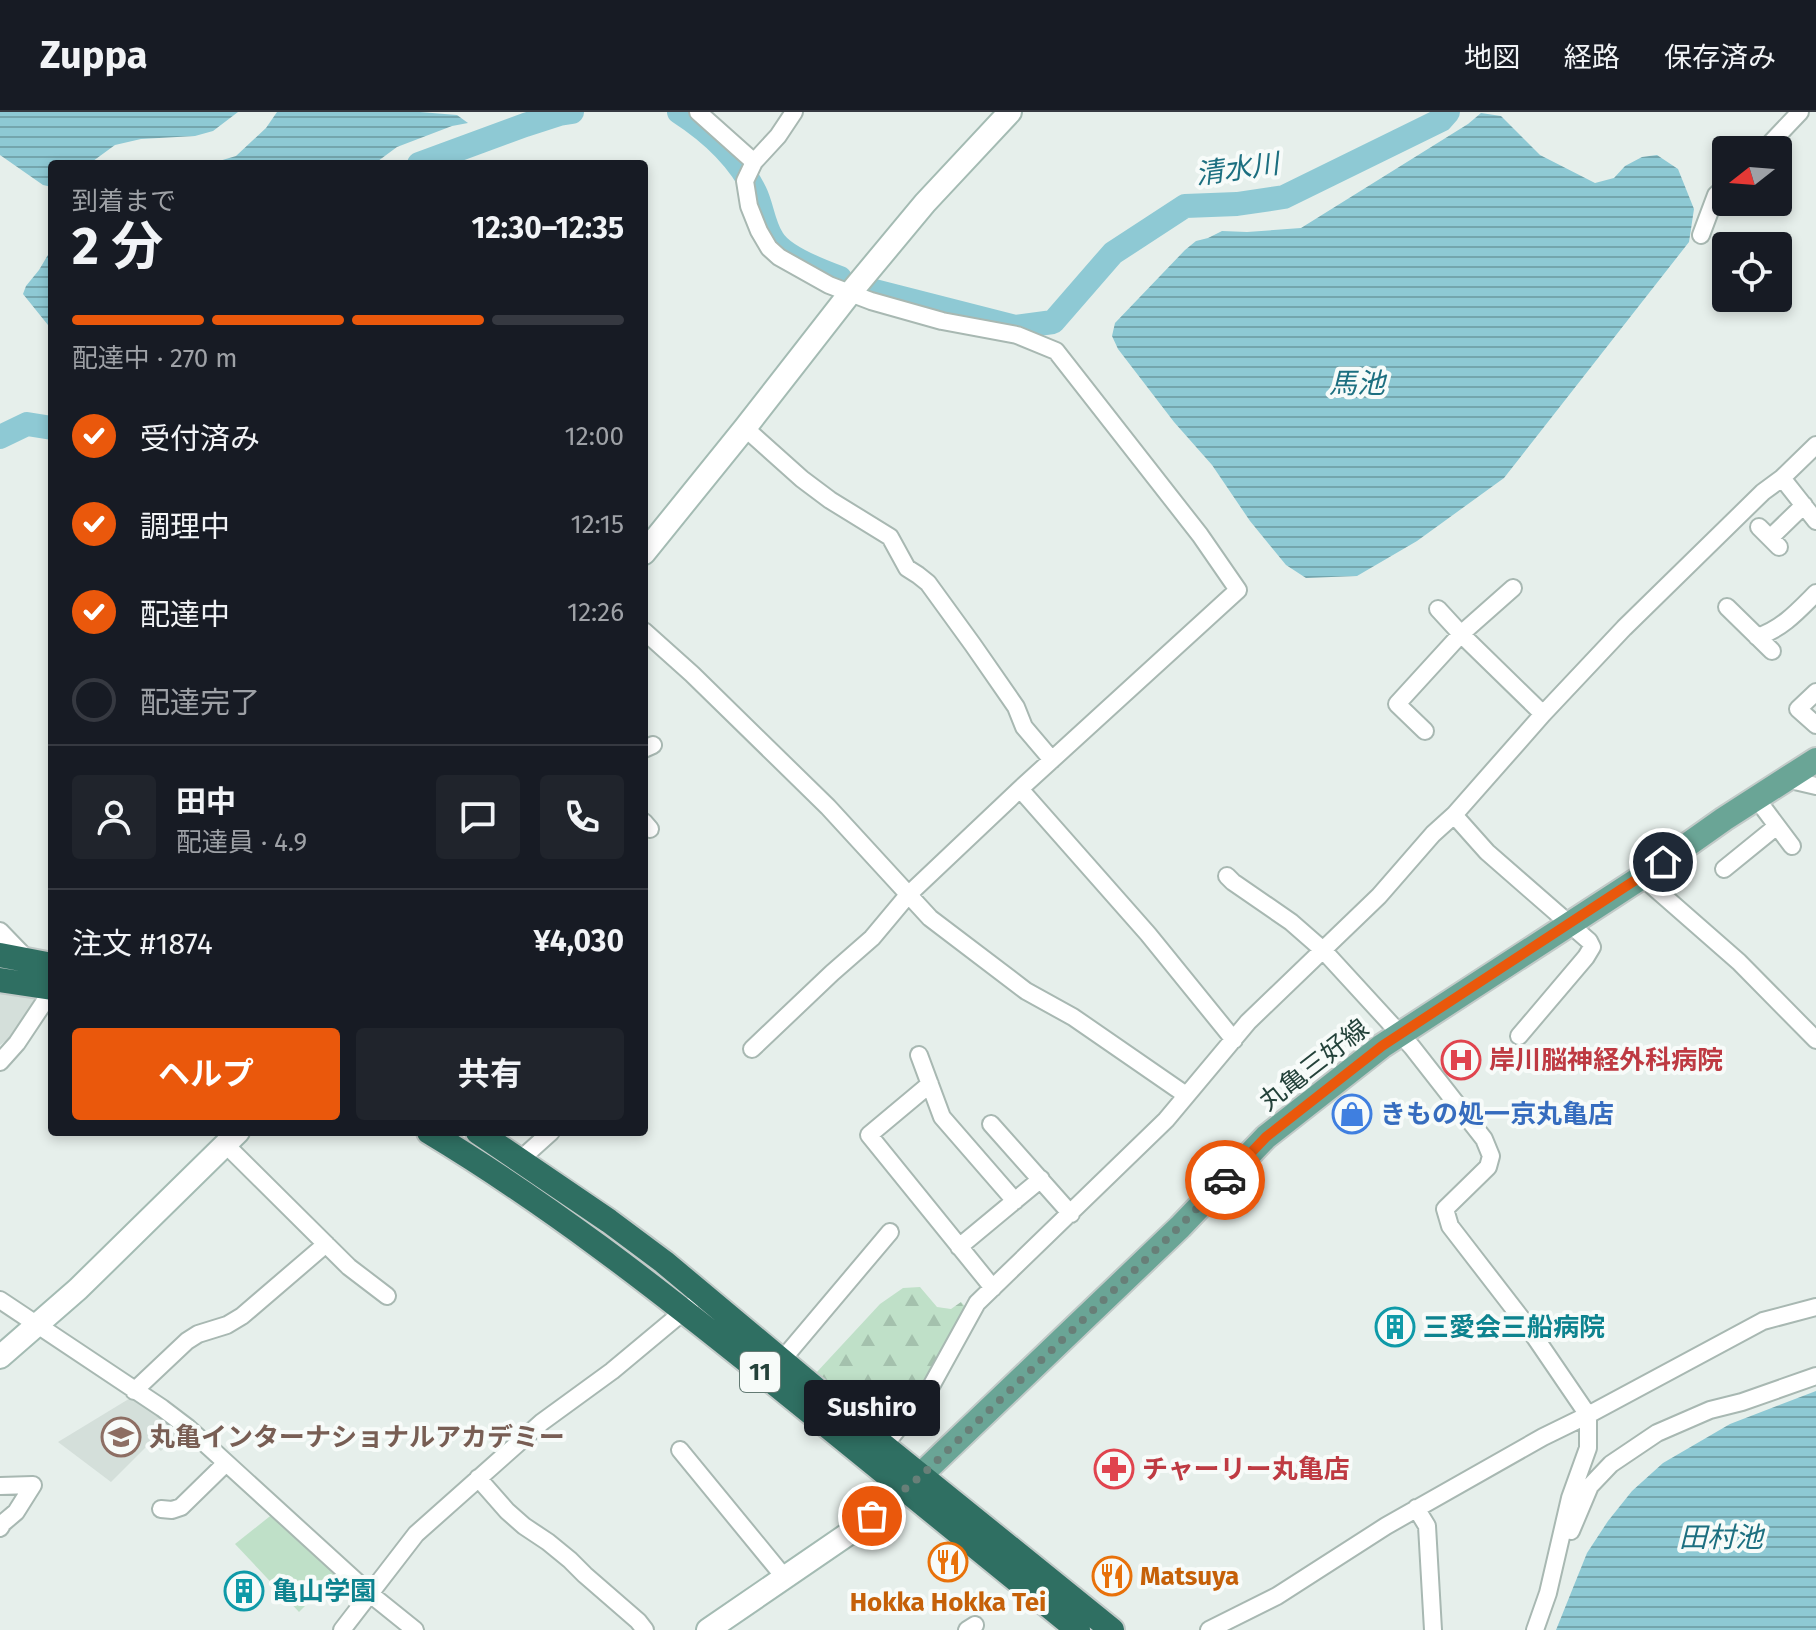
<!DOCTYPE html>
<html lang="ja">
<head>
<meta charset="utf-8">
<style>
  :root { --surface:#171b24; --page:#20242c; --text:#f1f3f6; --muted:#9ea1a6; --line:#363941; --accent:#ea580c }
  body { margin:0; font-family:"Fira Sans","Noto Sans JP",sans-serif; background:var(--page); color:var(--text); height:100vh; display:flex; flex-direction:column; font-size:30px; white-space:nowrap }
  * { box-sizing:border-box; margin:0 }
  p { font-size:26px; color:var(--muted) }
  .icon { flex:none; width:44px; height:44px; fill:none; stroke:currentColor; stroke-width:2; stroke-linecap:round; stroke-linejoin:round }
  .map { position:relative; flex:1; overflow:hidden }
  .panel { position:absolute; left:48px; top:48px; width:600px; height:976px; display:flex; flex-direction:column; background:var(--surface); border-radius:8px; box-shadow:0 4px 12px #0003 }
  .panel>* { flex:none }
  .needle { width:52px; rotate:253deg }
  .controls { position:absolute; left:1712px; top:24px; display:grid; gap:16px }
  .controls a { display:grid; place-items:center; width:80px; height:80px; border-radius:8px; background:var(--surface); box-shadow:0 4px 12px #0003; font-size:40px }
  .pin { position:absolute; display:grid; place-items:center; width:68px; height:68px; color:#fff; margin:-34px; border:4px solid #fff; border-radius:50%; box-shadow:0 2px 8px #0007 }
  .courier { position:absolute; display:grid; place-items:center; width:80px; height:80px; margin:-40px; border:6px solid #ea580c; border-radius:50%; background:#fff; color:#222; box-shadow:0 2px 10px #0007 }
  .bubble { position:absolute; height:56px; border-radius:8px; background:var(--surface); box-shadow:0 4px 12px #0003; font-size:26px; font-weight:700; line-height:56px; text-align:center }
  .headline em { font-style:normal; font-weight:700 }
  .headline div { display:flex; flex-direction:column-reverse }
  .headline { display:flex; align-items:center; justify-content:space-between; height:136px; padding:0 24px }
  h1 { font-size:52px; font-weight:700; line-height:60px }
  .bar { display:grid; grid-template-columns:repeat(4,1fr); gap:12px 8px; align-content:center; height:96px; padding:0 24px }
  .bar i { height:10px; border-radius:6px; background:var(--line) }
  .bar .on { background:var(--accent) }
  .bar p { grid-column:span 4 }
  .line { display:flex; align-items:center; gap:20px; padding:0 24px; border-top:2px solid var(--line) }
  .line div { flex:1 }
  .round { display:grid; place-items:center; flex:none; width:84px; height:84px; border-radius:8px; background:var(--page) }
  ol { padding:0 24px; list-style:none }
  li { display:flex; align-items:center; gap:24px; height:88px }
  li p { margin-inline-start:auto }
  li .icon { padding:8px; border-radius:50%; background:var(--accent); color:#fff; stroke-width:4 }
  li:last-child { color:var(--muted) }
  li i { width:44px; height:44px; border:4px solid var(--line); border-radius:50% }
  .action { display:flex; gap:16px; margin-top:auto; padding:16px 24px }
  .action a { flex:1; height:92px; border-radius:8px; background:var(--accent); color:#fff; font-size:32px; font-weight:700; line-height:92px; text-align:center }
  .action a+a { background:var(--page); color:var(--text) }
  header { display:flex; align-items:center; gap:48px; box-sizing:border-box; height:112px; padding:0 40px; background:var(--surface); border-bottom:2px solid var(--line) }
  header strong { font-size:38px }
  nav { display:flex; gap:44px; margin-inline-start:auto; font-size:28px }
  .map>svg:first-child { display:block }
  .built { fill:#d4dfda }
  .forest { fill:url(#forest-firs) }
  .park { fill:#bfe0c8 }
  .water { fill:url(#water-rules) }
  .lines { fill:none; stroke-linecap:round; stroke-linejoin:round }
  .river { stroke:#8ec9d4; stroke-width:24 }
  .street-casing { stroke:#a8b8b2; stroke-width:20 }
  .secondary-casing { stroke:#a4bbb3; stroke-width:26 }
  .primary-casing { stroke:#c2cac8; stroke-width:28 }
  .highway-casing { stroke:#c2cac8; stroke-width:28 }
  .street { stroke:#fff; stroke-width:16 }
  .secondary { stroke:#fff; stroke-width:22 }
  .primary { stroke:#6aa596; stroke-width:24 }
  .highway { stroke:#2f6f62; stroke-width:24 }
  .done { stroke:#687f78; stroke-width:8; stroke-dasharray:0 14.4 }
  .route { stroke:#ea580c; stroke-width:10 }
  .labels { text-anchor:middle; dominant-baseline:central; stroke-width:8; stroke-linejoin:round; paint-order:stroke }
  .shield { fill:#f7fbf9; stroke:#637a73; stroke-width:2 }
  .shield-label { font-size:24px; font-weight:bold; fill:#24423a }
  .health-label { font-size:26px; font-weight:bold; fill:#be3a42; stroke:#f7fbf9; text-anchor:start }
  .street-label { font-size:26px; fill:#24423a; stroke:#f7fbf9 }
  .shop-label { font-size:26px; font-weight:bold; fill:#366cbe; stroke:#f7fbf9; text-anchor:start }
  .culture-label { font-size:26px; font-weight:bold; fill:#0d838f; stroke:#f7fbf9; text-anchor:start }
  .education-label { font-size:26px; font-weight:bold; fill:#785e54; stroke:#f7fbf9; text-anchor:start }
  .food-label { font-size:26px; font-weight:bold; fill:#c56008; stroke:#f7fbf9; text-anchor:start }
  .water-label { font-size:28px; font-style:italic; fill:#1c6f80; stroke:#f7fbf9 }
</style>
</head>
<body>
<header>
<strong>Zuppa</strong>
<nav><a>地図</a><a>経路</a><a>保存済み</a></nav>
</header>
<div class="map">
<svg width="1816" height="1518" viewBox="0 0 1816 1518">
  <defs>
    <pattern id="forest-firs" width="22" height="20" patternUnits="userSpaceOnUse" patternTransform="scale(2)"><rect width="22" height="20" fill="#bfe0c8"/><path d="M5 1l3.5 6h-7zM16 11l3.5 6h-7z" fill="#a4c1ad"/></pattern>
    <pattern id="water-rules" width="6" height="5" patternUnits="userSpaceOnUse" patternTransform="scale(2)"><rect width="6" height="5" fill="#8ec9d4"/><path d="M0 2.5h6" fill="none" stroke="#74a5ad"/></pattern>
  </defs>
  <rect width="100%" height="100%" fill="#e6efeb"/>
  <path class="built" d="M0,879L40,886L39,893L10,926L0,933Z
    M132,1285L180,1320L161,1339L151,1330L111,1370L58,1330Z"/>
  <path class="forest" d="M920,1175L937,1195L951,1197L961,1190L968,1198L926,1272L888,1320L816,1261L880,1192L903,1176Z"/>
  <path class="park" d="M274,1401L339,1460L299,1500L235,1432Z"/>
  <path class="water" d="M0,0H238L213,19L195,24L141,27L115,33L89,52H52V75L43,73L0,43Z
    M277,0H420L457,3L468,11L452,14L397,35L374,52H209L236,44L266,16Z
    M1481,1L1501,4L1540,43L1595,71L1614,66L1625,54L1642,45L1657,43L1678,57L1694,97L1689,130L1504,366L1417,429L1357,464L1306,466L1286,453L1250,409L1212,353L1174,310L1118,237L1112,224L1115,211L1185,138L1196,129L1208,126L1222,119L1247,120L1301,116L1468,12Z
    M52,136V218L23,182L26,174L39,158Z
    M1816,1279V1518H1556L1587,1441L1608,1409L1632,1379L1663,1351L1730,1312Z"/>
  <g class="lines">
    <path class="river" d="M679,0C710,20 739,47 755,80C762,94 763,112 772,126C782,144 821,159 840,166
      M419,52L525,13L559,2L572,0
      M874,179L1015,215L1053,210L1113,141L1185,94L1237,92L1284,85L1441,8L1448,0
      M0,325L27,312L52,316"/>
    <g class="street-casing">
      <path id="street" d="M698,0L754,50
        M1764,38L1800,0
        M1701,123L1716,83L1726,74
        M745,316L802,367L830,388L890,425L907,456L918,463L928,471L973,533L1016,595L1024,615L1052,648
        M1782,366L1816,409
        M1759,415L1779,435
        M1770,426L1804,393
        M1727,495L1772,539
        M1438,497L1461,522L1513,476
        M644,519L692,562L828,695L930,806L1026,879L1073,905L1186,983
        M1757,525C1782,517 1798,499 1816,481
        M1816,580L1798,597L1816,613
        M1425,619L1397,592L1461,522L1543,602
        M644,637L653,633
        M1786,667L1816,674
        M1020,677L1148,822L1234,928
        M1756,686L1792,734
        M1454,703L1487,740L1589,829L1592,835L1586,845L1519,924
        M644,710L650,717
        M1724,757L1777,714
        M1227,764L1233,770L1291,810L1323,838L1412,935L1484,1027L1491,1044L1488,1055L1445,1097L1450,1114L1528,1215L1588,1303V1336L1570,1386L1548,1481L1535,1518
        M1642,765L1739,850L1816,928
        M0,819L28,848
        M752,937L832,861L872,826L908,783L1020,677L1238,478L1200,423L1056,239L1017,223L942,209L871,189L829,173L779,145L769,136L759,119L749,94L745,69L754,50L778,24L794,0
        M919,943L942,1005L1015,1089
        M0,950L17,931L45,889L48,875
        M930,972L869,1023L993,1176
        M991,1012L1071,1102
        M226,1033L349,1155L387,1184
        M521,1047L551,1020
        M959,1135L1041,1067
        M0,1188L162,1296L187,1315L369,1481L415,1518
        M782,1248L890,1120
        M134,1279L187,1229L198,1222L227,1213L242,1204L326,1132
        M884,1334L929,1278L977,1191L1166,1008L1248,910L1379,784L1433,722L1454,703L1543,602L1624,516L1763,380L1782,366L1816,333
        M680,1338L785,1466
        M478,1366L507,1399L524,1414L548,1430L570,1448L585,1463L638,1509L645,1518
        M0,1374L33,1373L16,1400L3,1411L0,1416
        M1416,1396L1427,1414L1433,1518
        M161,1397L172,1398L181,1395L226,1351
        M1571,1419L1590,1374L1611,1352L1657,1321L1710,1298L1742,1290L1816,1264
        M342,1518L416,1422L542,1310L612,1259L690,1194
        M967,1518L975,1513
        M1209,1518L1277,1484L1386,1414L1543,1325L1588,1303L1763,1209L1816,1195"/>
    </g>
    <g class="secondary-casing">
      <path id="secondary" d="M644,441L745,316L851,180L925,91L1010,0
        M0,1245L78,1177L238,1020
        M708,1518L854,1418L906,1377"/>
    </g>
    <g class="primary-casing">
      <path id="primary" d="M906,1377L1180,1115L1266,1025L1382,934L1642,765L1724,707L1816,648"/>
    </g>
    <g class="highway-casing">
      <path id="highway" d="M0,843L52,853
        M0,868L52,876
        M429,1020C547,1091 655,1175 763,1262C868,1347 972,1433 1078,1518
        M478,1020L609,1109L664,1150L884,1334L1112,1518"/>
    </g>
    <use href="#street" class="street"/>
    <use href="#secondary" class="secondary"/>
    <use href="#primary" class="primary"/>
    <use href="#highway" class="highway"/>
  </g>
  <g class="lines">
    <path class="done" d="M872,1404L922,1363L1168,1126L1225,1068"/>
    <path class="route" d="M1225,1068L1266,1025L1382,934L1663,750"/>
  </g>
  <defs>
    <g id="hospital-ring" transform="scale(2)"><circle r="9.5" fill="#f7fbf9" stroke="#e0444e" stroke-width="1.5"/><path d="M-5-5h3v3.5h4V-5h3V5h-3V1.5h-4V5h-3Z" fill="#e0444e"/></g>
    <g id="shop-ring" transform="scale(2)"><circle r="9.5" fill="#f7fbf9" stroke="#3f7fe0" stroke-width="1.5"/><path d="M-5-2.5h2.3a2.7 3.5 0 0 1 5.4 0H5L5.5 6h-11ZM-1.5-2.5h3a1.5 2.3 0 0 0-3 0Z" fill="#3f7fe0"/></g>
    <g id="building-ring" transform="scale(2)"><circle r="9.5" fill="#f7fbf9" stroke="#0f9aa8" stroke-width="1.5"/><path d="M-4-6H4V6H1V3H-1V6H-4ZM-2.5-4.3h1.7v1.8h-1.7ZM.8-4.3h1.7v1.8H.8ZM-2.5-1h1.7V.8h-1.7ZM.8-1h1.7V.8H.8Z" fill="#0f9aa8"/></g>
    <g id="school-ring" transform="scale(2)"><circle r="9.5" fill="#f7fbf9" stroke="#8d6e63" stroke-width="1.5"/><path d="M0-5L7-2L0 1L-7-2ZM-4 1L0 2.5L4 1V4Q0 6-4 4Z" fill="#8d6e63"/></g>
    <g id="pharmacy-ring" transform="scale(2)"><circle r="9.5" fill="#f7fbf9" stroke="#e0444e" stroke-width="1.5"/><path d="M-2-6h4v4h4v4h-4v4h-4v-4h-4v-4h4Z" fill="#e0444e"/></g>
    <g id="restaurant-ring" transform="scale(2)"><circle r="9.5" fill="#f7fbf9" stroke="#e8710a" stroke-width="1.5"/><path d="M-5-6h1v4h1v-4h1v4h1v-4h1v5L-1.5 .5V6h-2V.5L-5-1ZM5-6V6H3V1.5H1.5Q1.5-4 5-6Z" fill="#e8710a"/></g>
  </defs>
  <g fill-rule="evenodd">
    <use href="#hospital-ring" x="1461" y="948"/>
    <use href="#shop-ring" x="1352" y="1002"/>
    <use href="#building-ring" x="1395" y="1215"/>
    <use href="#school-ring" x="121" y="1325"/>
    <use href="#pharmacy-ring" x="1114" y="1357"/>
    <use href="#restaurant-ring" x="948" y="1450"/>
    <use href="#restaurant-ring" x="1112" y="1464"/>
    <use href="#building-ring" x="244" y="1479"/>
  </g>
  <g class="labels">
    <rect class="shield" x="740" y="1240" width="40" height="40" rx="6"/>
    <g class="shield-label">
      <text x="760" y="1260">11</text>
    </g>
    <g class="health-label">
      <text x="1489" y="948">岸川脳神経外科病院</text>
      <text x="1142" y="1357">チャーリー丸亀店</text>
    </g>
    <g class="street-label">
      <text transform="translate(1314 953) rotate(-38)">丸亀三好線</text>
    </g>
    <g class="shop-label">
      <text x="1380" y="1002">きもの処一京丸亀店</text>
    </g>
    <g class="culture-label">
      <text x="1423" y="1215">三愛会三船病院</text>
      <text x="272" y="1479">亀山学園</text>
    </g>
    <g class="education-label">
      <text x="149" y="1325">丸亀インターナショナルアカデミー</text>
    </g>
    <g class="food-label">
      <text x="1140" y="1464">Matsuya</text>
      <text x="948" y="1490" text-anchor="middle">Hokka Hokka Tei</text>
    </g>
    <g class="water-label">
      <text transform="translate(1237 57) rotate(-8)">清水川</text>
      <text x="1357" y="271">馬池</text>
      <text x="1721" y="1425">田村池</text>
    </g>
  </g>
</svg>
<div class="controls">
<a><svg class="needle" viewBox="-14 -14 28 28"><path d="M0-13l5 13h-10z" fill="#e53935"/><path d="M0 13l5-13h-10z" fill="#9ea1a6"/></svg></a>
<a><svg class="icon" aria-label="locate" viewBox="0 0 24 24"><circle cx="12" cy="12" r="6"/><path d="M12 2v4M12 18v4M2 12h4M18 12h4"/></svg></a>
</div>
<div class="pin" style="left:872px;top:1404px;background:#ea580c"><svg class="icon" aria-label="bag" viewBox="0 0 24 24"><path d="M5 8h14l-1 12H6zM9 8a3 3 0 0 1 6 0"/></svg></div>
<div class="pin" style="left:1663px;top:750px;background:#1f2937"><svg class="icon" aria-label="home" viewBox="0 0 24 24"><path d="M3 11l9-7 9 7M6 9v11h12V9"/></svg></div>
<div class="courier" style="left:1225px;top:1068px"><svg class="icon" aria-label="car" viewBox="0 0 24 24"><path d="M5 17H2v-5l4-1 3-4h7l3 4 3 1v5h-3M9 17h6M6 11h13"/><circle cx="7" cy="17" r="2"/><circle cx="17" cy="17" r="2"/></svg></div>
<div class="bubble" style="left:804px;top:1268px;width:136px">Sushiro</div>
<section class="panel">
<div class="headline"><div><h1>2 分</h1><p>到着まで</p></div><em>12:30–12:35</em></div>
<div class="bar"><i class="on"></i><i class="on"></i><i class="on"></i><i></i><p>配達中 · 270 m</p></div>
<ol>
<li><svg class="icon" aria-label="check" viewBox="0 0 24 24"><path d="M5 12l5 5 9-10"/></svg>受付済み<p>12:00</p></li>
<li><svg class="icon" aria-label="check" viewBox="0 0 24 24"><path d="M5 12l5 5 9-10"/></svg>調理中<p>12:15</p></li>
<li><svg class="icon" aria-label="check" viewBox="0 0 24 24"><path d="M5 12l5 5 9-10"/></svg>配達中<p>12:26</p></li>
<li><i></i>配達完了</li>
</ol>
<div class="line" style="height:144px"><a class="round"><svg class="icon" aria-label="person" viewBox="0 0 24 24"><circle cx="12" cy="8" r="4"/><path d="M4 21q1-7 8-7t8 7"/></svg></a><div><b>田中</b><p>配達員 · 4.9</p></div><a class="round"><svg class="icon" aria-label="chat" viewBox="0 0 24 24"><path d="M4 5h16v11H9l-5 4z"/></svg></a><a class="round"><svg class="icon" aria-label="phone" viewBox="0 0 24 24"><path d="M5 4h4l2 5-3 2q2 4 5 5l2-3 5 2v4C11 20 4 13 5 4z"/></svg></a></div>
<div class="line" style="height:104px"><div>注文 #1874</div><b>¥4,030</b></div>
<div class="action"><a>ヘルプ</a><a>共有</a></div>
</section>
</div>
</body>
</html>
